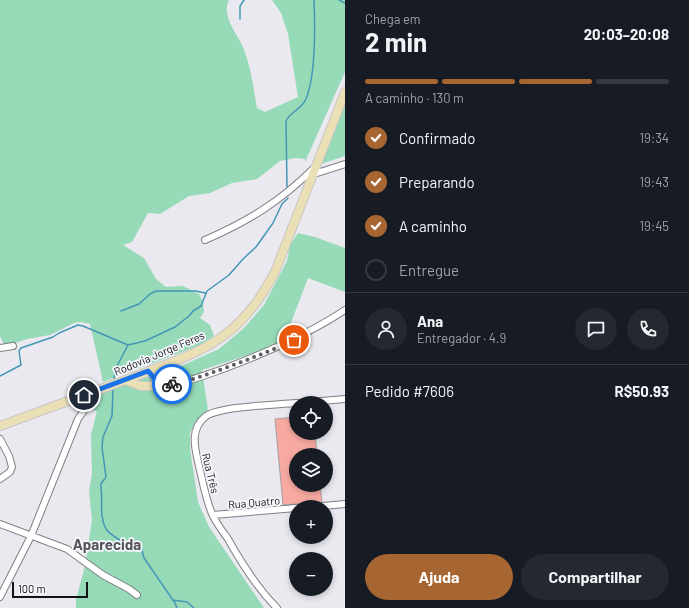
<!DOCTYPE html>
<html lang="pt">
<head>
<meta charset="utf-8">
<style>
  :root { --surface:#171b24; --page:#242831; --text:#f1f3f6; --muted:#9ea1a6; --line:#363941; --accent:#a76531 }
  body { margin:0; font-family:Barlow,sans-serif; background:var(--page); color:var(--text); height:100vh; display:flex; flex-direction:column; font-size:15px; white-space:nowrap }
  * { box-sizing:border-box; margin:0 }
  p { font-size:13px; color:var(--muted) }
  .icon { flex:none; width:22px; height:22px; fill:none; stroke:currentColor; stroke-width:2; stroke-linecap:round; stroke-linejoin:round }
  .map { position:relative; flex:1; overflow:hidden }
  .drawer { display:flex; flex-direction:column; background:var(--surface); width:344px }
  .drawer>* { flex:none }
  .buttons { position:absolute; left:289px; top:396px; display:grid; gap:8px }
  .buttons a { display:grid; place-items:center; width:44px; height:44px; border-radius:50%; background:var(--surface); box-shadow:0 2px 6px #0003; font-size:20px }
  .scale { position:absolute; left:12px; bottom:10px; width:76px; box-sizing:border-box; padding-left:4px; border:2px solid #121315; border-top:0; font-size:11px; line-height:14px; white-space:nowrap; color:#121315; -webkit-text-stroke:3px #f6f6fd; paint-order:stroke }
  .pin { position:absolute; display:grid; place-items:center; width:34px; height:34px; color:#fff; margin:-17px; border:2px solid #fff; border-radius:50%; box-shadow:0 1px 4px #0007 }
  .courier { position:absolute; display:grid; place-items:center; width:40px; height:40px; margin:-20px; border:3px solid #1a73e8; border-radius:50%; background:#fff; color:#222; box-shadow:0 1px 5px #0007 }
  .summary em { font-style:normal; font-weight:700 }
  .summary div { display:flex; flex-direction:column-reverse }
  .summary { display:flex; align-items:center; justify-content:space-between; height:68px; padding:0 20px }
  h1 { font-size:26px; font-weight:700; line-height:30px }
  .bar { display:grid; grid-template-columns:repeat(4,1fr); gap:6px 4px; align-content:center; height:48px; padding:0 20px }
  .bar i { height:5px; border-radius:3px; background:var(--line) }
  .bar .selected { background:var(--accent) }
  .bar p { grid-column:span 4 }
  .line { display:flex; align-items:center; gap:10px; padding:0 20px; border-top:1px solid var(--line) }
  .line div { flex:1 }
  .round { display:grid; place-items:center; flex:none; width:42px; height:42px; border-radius:21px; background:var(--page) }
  ol { padding:0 20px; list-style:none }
  li { display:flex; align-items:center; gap:12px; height:44px }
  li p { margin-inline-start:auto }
  li .icon { padding:4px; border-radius:50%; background:var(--accent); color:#fff; stroke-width:4 }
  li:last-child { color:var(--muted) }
  li i { width:22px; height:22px; border:2px solid var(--line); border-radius:50% }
  .button { display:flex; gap:8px; margin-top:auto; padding:8px 20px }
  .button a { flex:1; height:46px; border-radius:24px; background:var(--accent); color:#fff; font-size:16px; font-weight:700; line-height:46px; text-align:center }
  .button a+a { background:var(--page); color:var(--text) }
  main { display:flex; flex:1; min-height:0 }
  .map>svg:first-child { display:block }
  .green { fill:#96dab7 }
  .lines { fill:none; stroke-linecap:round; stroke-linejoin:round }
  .stream { stroke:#4597b8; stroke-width:1.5 }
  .building { fill:#f8aaa2; stroke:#a79f9e }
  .minor-casing { stroke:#7f7f85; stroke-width:8 }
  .major-casing { stroke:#c6c6c7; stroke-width:10 }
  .minor { stroke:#fff; stroke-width:6 }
  .major { stroke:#ebdfb5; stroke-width:8 }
  .done { stroke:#5d5e61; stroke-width:4; stroke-dasharray:0 7.2 }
  .route { stroke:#1a73e8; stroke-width:5 }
  .labels { text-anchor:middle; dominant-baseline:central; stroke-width:3.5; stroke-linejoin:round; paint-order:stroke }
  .street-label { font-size:11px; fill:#121315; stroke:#f6f6fd }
  .district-label { font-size:15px; font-weight:bold; fill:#55565b; stroke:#f6f6fd }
</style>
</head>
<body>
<main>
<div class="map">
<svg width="345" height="608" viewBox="0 0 345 608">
  <rect width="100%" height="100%" fill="#e9e9ef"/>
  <path class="green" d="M0,0H229C221,14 236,33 242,45C251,65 253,86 257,108L265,112L298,97L288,34L281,13L272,0H345V72L305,162V159L295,158L280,161L257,179L232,183L210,193L189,196L160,214L148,213L132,242L123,245L144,258L156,279L166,287L183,286L199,294L203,302L204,312L200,318L210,325L214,336L200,345L103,382L90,324L81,322L74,323L50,335L27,339L5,346L0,336Z
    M345,100V156L321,164Z
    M298,233L315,237L345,248V292L308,278L284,341L257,352L202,370L208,410L195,422L190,433V449L198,502L209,527L264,608H76V600L85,566L92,520L89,491L92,474L91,435L97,411L85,408L91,396L181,366L219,349L243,329L264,305L287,261L290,245Z"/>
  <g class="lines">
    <path class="stream" d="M339,0L345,3
      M240,19V6L244,0
      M287,187L286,121C290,112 302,109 306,99C316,75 315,26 314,0
      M121,311L139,304L150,294L156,291H196L205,293
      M0,376L21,365L19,351L21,348L53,337L59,333L78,325L83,326L128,345L145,341L175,327L189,316L193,311L201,306L207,291L229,275L243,259L256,247L273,223L282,204L288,198
      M114,379L116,368L128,345
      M113,389L112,416L103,437L102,447L106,477L101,484V488C103,500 99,517 106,529C110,535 120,540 126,544L133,542L141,547L144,558L175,603L177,608
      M173,600L187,602L194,608"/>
  </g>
  <path class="building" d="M296,417V433H315L317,455H296V485H320L322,502L283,505L275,419Z"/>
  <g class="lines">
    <g class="minor-casing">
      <path id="minor" d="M314,174L345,164
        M205,240C249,221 281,201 315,167
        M0,348L13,346
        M148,371L161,386C182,384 203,376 223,369C266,353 307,335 345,310
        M299,403L345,399
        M0,439L9,456L12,467L10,472L0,479
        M312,507L345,504
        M213,515L296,508
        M0,524L67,549L103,575L129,589L137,595
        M0,597L31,536L78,419L98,391
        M277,608C257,588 242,564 228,539C223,532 217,524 213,516C206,501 203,483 199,466C195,449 189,429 206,416C222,406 275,405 296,403"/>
    </g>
    <g class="major-casing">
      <path id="major" d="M125,380L141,386H161
        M0,426C46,409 93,392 139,375C169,363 201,353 226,334C248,317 262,296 275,272L345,92"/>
    </g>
    <use href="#minor" class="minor"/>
    <use href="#major" class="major"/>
  </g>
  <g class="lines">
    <path class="done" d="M172,384C189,381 206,375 222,369C247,360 271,351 294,340"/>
    <path class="route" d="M84,395L148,371L161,386L172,384"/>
  </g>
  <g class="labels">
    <g class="street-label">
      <text transform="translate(159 353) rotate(-23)">Rodovia Jorge Feres</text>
      <text transform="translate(211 473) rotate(76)">Rua Três</text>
      <text transform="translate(254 502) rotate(-5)">Rua Quatro</text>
    </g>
    <g class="district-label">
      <text x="107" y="544">Aparecida</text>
    </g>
  </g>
</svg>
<div class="buttons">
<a><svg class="icon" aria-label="locate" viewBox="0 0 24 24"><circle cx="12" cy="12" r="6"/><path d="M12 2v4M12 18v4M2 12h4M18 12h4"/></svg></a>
<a><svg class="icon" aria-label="layers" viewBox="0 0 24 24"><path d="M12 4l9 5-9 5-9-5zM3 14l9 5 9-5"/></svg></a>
<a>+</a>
<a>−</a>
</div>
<div class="scale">100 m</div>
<div class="pin" style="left:294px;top:340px;background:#ea580c"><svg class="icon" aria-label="bag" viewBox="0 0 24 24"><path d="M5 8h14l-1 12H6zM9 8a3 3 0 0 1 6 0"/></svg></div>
<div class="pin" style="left:84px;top:395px;background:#1f2937"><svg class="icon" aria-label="home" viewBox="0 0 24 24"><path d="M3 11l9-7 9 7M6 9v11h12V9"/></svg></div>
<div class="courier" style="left:172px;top:384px"><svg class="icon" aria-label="bike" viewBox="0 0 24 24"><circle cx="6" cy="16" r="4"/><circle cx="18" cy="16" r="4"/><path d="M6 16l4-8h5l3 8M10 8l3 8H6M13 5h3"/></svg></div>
</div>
<section class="drawer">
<div class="summary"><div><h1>2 min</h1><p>Chega em</p></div><em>20:03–20:08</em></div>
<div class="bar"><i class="selected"></i><i class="selected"></i><i class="selected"></i><i></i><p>A caminho · 130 m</p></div>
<ol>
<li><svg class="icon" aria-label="check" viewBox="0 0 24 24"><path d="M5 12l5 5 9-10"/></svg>Confirmado<p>19:34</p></li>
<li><svg class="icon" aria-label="check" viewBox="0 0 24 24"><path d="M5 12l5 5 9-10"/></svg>Preparando<p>19:43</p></li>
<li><svg class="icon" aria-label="check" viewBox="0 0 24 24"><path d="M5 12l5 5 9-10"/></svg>A caminho<p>19:45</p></li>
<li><i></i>Entregue</li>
</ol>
<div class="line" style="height:72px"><a class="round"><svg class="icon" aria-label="person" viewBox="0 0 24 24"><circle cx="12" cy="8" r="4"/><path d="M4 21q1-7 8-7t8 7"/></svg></a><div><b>Ana</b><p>Entregador · 4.9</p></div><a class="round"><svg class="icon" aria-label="chat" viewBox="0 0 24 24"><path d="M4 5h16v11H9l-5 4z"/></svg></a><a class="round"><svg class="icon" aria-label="phone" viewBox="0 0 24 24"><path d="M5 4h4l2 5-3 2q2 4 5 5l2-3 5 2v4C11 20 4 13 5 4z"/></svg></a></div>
<div class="line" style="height:52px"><div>Pedido #7606</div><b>R$50.93</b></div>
<div class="button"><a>Ajuda</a><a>Compartilhar</a></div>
</section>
</main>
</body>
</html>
